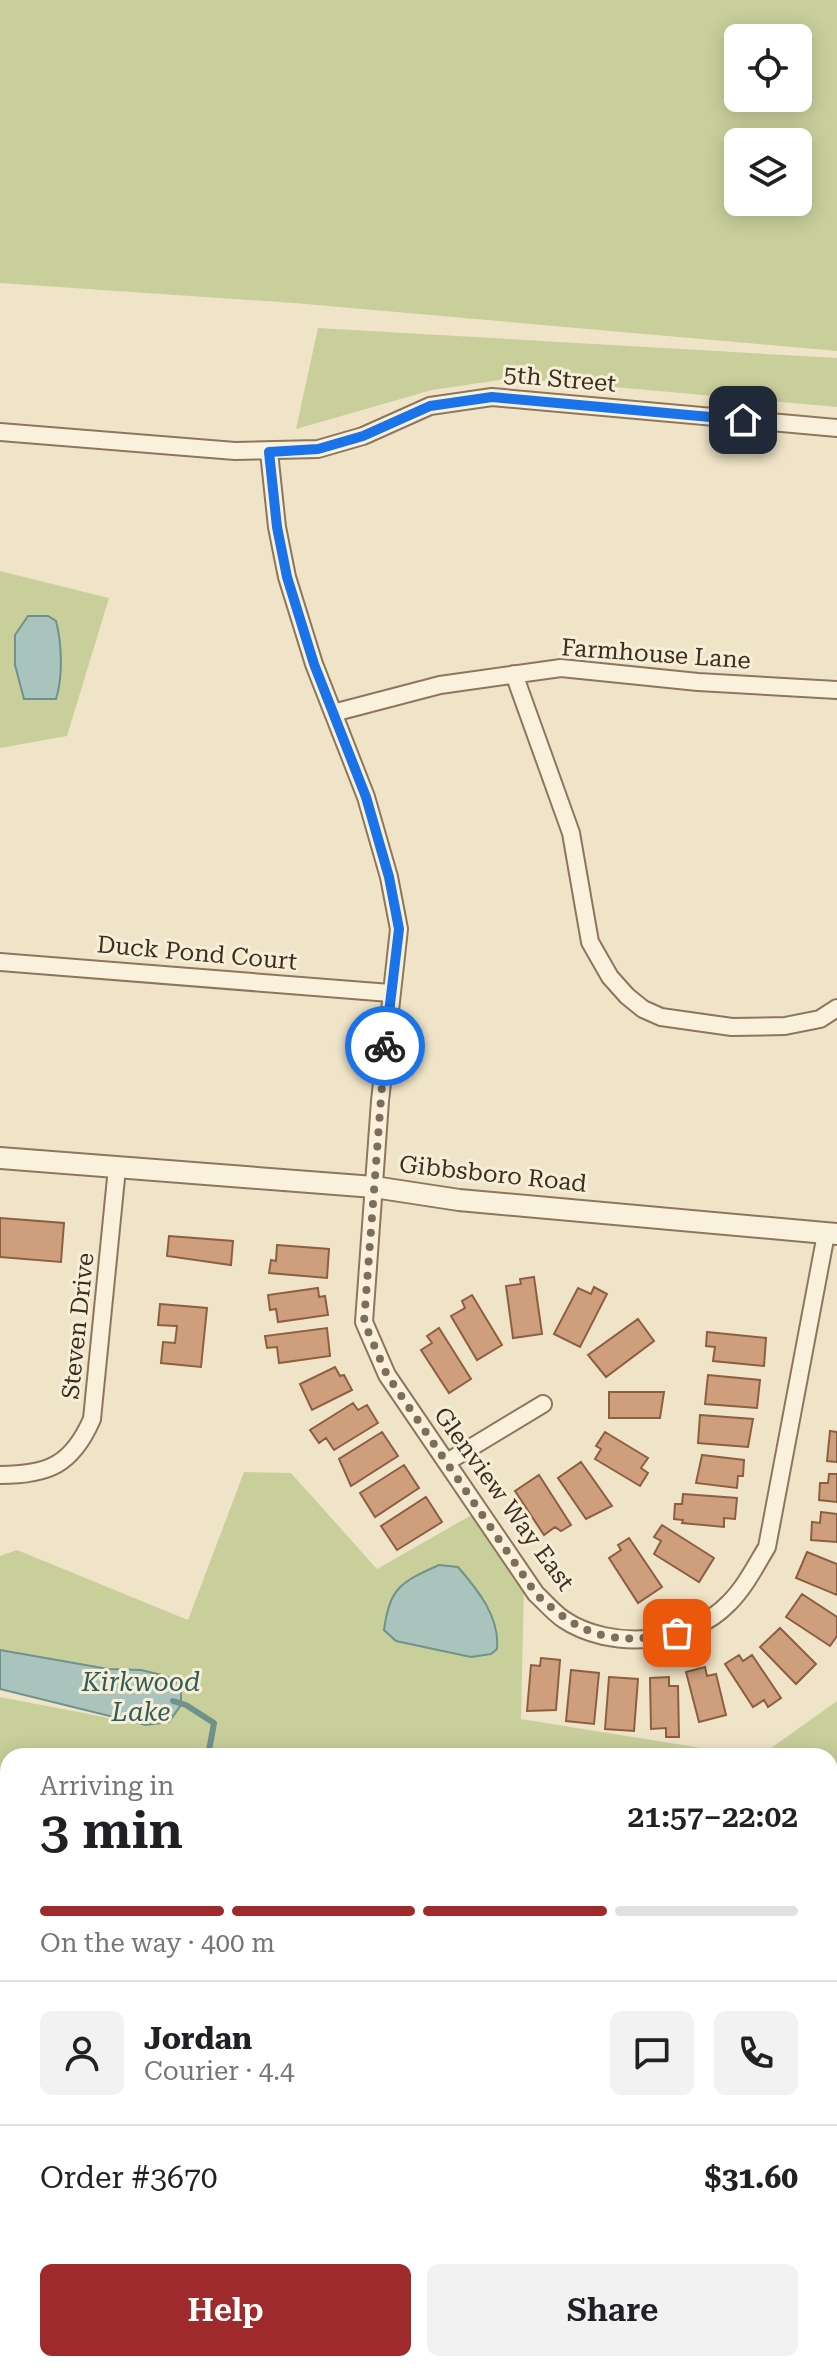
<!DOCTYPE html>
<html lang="en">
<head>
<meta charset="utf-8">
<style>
  :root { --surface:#fff; --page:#f2f2f2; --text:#202124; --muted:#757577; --line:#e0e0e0; --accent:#9e2a2b }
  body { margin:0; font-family:"Roboto Serif",serif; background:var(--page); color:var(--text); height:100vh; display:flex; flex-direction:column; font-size:30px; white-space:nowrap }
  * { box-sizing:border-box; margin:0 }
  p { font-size:26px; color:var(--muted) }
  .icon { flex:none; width:44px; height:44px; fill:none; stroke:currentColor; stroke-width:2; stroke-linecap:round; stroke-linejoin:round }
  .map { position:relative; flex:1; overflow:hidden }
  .drawer { position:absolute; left:0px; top:1748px; width:838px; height:624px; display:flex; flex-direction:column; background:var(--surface); border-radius:24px 24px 0 0; box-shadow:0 4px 20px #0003 }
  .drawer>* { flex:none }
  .buttons { position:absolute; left:724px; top:24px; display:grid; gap:16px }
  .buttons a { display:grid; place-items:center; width:88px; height:88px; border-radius:12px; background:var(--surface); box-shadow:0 4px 20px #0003; font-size:40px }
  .pin { position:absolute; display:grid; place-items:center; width:68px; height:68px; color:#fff; margin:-34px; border-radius:16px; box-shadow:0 4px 12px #0006 }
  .courier { position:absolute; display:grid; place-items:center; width:80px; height:80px; margin:-40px; border:6px solid #1a73e8; border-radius:50%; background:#fff; color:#222; box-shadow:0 2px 10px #0007 }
  .summary em { font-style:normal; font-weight:600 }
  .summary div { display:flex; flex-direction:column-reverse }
  .summary { display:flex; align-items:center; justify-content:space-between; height:136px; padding:0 40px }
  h1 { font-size:52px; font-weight:600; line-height:60px }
  .bar { display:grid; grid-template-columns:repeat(4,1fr); gap:12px 8px; align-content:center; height:96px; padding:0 40px }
  .bar i { height:10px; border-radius:6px; background:var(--line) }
  .bar .current { background:var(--accent) }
  .bar p { grid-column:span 4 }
  .line { display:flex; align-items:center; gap:20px; padding:0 40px; border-top:2px solid var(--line) }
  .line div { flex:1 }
  .round { display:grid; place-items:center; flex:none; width:84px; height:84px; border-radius:12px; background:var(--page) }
  .primary-button { display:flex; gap:16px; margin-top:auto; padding:16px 40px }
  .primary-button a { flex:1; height:92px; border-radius:12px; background:var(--accent); color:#fff; font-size:32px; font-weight:600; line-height:92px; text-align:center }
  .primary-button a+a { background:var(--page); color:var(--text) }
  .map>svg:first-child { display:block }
  .green { fill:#c9cf9b; fill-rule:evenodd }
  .water { fill:#a9c4bc; stroke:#6f938a; stroke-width:2 }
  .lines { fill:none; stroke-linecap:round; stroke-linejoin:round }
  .stream { stroke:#6f938a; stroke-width:6 }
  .building { fill:#cf9f7d; stroke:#8d5f41; stroke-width:2 }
  .service-casing { stroke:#8d765c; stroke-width:12 }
  .minor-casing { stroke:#8d765c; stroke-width:20 }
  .tertiary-casing { stroke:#8d765c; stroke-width:24 }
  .service { stroke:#faf1dc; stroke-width:8 }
  .minor { stroke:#faf1dc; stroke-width:16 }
  .tertiary { stroke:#faf1dc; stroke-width:20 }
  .done { stroke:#7c6e5b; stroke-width:8; stroke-dasharray:0 14.4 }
  .route { stroke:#1a73e8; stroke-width:10 }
  .labels { text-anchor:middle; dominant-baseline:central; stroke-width:6; stroke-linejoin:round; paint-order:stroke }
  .street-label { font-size:24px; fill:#3d2e20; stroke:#f7eed8 }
  .water-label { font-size:26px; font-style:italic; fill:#2f5d5a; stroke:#f7eed8 }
</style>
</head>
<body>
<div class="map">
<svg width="837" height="2372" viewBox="0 0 837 2372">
  <rect width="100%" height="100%" fill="#f0e4c8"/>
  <path class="green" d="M0,0H837V351L294,303L0,283ZM738,38H798V98H738ZM738,142H798V202H738Z
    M318,328L837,358V407L513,378L432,390L296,429Z
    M0,571L109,598L67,736L0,748Z
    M244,1472L291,1473L377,1569L475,1513L524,1584L521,1719L751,1756H8V2364H763L776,2372H0V1697L146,1725L0,1661V1556L17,1550L188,1620Z
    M837,1701V2102L830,2106V1756H760Z"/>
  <path class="water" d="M28,616H48L56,621C62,643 63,677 56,699H24L15,665V635Z
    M439,1565L458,1567C478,1590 500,1617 497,1649L491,1654L471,1657L396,1641L384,1630C390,1587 401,1582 439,1565Z
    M0,1650L108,1669L141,1670L166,1676L181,1685V1705L169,1722L146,1725L0,1689Z"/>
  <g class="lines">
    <path class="stream" d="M173,1701L186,1705L214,1723L208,1756
      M830,1964L837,1953
      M830,1975L837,1977
      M576,2364L578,2372"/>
  </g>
  <path class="building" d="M0,1218L64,1223L61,1262L0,1257Z
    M169,1236L233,1241L231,1265L167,1256Z
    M277,1245L329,1249L327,1278L269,1273L271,1260L276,1261Z
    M534,1277L542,1334L513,1338L506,1286L521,1284L520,1279Z
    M594,1287L607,1294L580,1347L554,1334L578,1288L591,1294Z
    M318,1288L319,1297L325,1296L328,1315L278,1322L276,1309L270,1310L268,1295Z
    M472,1295L502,1345L477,1360L451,1316L465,1308L462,1301Z
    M160,1304L207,1308L201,1367L161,1363L163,1342L175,1343L177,1326L158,1325Z
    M638,1319L654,1341L606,1377L588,1355Z
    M327,1328L330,1356L279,1363L277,1347L267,1348L265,1336Z
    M439,1328L471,1379L449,1393L421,1350L432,1343L427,1336Z
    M707,1332L766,1338L764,1366L713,1361L715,1347L706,1346Z
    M335,1367L340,1376L344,1375L352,1390L312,1410L300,1384Z
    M708,1375L760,1380L757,1408L705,1404Z
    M609,1392H664L660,1418H609Z
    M353,1403L358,1410L367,1405L378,1423L334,1450L326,1438L319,1443L310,1430Z
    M700,1415L753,1419L748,1447L698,1443Z
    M830,1431L837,1432V1462L827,1461Z
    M382,1432L398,1456L351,1486L339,1459Z
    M605,1432L648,1458L641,1468L648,1473L640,1486L595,1459L601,1449L596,1446Z
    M702,1455L744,1460L743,1476H738L737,1488L696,1483Z
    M581,1462L612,1506L586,1519L558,1478Z
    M404,1465L419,1488L375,1517L360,1493Z
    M829,1474H837V1502L819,1500L820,1483H828Z
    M539,1475L571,1525L561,1531L555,1527L544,1535L515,1491Z
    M683,1494L737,1498L735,1519L724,1518V1527L682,1523L683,1520L674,1519L675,1504H682Z
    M426,1497L442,1522L397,1550L381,1526Z
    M821,1512L837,1514V1542L811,1540L812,1522L820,1523Z
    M662,1525L714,1558L699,1582L654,1554L661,1541L654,1537Z
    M629,1538L662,1587L638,1603L609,1558L621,1550L618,1545Z
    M807,1552L837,1564V1595L796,1578Z
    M802,1594L837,1617V1636L830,1646L786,1617Z
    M780,1628L816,1664L796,1684L760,1647Z
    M739,1655L743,1661L752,1655L781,1698L768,1707L764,1700L753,1707L725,1664Z
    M541,1658L560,1660L556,1710L527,1711L531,1665L540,1666Z
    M705,1667L707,1676L716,1674L726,1715L699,1722L686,1672Z
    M571,1670L599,1673L594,1724L566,1721Z
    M609,1677L638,1679L634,1731L605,1729Z
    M669,1677V1686H678L679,1737H666V1728L651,1729L650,1678Z
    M830,2219L837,2224V2334L830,2329Z"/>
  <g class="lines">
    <g class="service-casing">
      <path id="service" d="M830,2191L837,2185
        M830,2364L837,2367"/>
    </g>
    <g class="minor-casing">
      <path id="minor" d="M0,432L235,451L318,449L363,436L430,406L492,397L837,428
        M269,452L277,527L287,577L314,664L366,797L389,877L399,929L380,1101L364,1322L387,1375L536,1594C545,1602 553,1612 563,1619C610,1651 689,1645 729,1603C745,1587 755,1567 767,1547L826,1234
        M514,674L571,833L590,942L610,977L627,996L643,1009L661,1017L732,1027L785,1026L820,1019L837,1008
        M333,713L440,685L561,668L698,682L837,690
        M0,962L390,993
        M447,1462L543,1404
        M0,1475C48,1475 72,1465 92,1419L117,1168"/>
    </g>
    <g class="tertiary-casing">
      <path id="tertiary" d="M0,1158L374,1187L459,1200L837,1234"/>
    </g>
    <use href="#service" class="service"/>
    <use href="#minor" class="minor"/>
    <use href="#tertiary" class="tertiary"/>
  </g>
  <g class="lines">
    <path class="done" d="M385,1046L364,1322L387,1375L536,1594C582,1637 614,1646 677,1633"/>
    <path class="route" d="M385,1046L399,929L389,877L366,797L314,664L287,577L277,527L269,452L318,449L363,436L430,406L492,397L743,420"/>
  </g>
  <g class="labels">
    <g class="street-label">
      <text transform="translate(560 379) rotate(5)">5th Street</text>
      <text transform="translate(656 654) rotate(4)">Farmhouse Lane</text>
      <text transform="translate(197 953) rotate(5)">Duck Pond Court</text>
      <text transform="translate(493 1174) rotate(6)">Gibbsboro Road</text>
      <text transform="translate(78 1326) rotate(-84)">Steven Drive</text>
      <text transform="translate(504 1499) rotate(54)">Glenview Way East</text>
    </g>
    <g class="water-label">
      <text x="141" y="1682">Kirkwood<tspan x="141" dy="30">Lake</tspan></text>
    </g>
  </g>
</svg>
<div class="buttons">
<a><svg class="icon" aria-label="locate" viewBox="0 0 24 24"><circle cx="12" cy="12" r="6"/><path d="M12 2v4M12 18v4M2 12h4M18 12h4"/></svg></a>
<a><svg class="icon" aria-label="layers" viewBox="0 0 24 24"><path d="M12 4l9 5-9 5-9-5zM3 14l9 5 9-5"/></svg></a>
</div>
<div class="pin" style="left:677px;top:1633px;background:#ea580c"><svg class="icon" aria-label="bag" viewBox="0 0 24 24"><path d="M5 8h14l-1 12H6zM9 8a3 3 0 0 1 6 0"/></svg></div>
<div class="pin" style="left:743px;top:420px;background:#1f2937"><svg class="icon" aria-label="home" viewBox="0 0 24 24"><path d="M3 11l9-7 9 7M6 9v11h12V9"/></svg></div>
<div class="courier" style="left:385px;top:1046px"><svg class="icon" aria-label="bike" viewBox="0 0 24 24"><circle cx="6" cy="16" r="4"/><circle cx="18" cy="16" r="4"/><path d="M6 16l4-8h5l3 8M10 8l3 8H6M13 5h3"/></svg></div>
<section class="drawer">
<div class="summary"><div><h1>3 min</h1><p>Arriving in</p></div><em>21:57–22:02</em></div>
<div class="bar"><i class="current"></i><i class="current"></i><i class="current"></i><i></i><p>On the way · 400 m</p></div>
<div class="line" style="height:144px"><a class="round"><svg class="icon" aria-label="person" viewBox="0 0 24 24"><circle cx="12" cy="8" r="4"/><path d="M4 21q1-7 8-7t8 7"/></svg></a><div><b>Jordan</b><p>Courier · 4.4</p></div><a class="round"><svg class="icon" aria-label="chat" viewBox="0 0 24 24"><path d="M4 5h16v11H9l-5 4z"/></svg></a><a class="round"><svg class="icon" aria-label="phone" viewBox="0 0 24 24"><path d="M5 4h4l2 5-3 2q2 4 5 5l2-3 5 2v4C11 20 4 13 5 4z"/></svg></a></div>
<div class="line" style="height:104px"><div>Order #3670</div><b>$31.60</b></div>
<div class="primary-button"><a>Help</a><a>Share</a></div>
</section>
</div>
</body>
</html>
